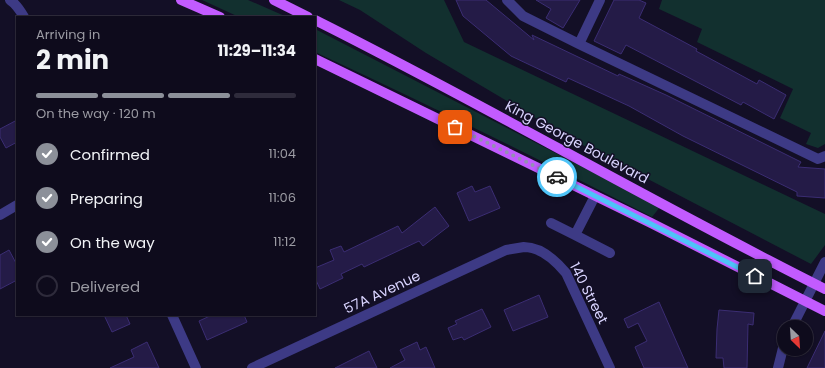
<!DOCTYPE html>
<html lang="en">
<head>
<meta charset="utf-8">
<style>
  :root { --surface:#0e0b1c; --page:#171425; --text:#f1f3f6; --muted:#9b9ba3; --line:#2e2b3b; --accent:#8c9099 }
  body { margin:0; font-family:Poppins,sans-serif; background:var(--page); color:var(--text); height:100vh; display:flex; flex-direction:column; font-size:15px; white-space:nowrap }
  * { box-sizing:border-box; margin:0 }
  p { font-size:13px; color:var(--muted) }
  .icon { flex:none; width:22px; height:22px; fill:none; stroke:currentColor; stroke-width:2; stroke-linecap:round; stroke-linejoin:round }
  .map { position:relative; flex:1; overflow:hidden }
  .details { position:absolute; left:16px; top:16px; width:300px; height:300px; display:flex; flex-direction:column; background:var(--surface); border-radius:0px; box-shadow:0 1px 3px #0004,0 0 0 1px var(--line) }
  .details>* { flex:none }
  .needle { width:26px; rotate:155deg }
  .controls { position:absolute; left:777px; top:320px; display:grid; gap:8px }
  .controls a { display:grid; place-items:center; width:36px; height:36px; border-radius:50%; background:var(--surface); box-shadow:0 1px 3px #0004,0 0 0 1px var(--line); font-size:20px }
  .pin { position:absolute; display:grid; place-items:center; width:34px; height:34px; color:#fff; margin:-17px; border-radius:8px; box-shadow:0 2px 6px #0006 }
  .courier { position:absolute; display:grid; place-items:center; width:40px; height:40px; margin:-20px; border:3px solid #4fc3f7; border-radius:50%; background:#fff; color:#222; box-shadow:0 1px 5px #0007 }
  .headline em { font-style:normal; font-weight:700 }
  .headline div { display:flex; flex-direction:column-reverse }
  .headline { display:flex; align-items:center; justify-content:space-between; height:68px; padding:0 20px }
  h1 { font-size:26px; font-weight:700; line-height:30px }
  .bar { display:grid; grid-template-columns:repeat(4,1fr); gap:6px 4px; align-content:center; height:48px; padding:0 20px }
  .bar i { height:5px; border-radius:3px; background:var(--line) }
  .bar .selected { background:var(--accent) }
  .bar p { grid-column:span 4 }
  ol { padding:0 20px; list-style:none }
  li { display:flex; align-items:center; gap:12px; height:44px }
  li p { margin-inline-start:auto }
  li .icon { padding:4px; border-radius:50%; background:var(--accent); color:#fff; stroke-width:4 }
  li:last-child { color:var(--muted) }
  li i { width:22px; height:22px; border:2px solid var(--line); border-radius:50% }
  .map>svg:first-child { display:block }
  .green { fill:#12302f }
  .building { fill:#241b47; stroke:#3b2d73 }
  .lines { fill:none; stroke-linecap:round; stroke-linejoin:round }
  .minor { stroke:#3d3a85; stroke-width:10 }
  .major { stroke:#c25bff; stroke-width:10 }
  .done { stroke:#948fb3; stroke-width:4; stroke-dasharray:0 7.2 }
  .route { stroke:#4fc3f7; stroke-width:5 }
  .labels { text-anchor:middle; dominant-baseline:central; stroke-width:3; stroke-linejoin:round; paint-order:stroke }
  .street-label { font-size:14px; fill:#d9d4ff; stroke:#130f26 }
</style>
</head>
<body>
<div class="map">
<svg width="825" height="368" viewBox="0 0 825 368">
  <rect width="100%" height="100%" fill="#130f26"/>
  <path class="green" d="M202,0H248L287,17H239Z
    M339,0H444L464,42L825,214V245L811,264L571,139L426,53L360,10Z
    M662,0H825V144L818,148L806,144L811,133L780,118L793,89L697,42L702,29L659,9Z
    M315,29L660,207L652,217C541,160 429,105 315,52Z"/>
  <path class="building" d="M456,0H486L534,40L532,35L618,76L619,74L666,95L801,162L798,167L825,169V198L797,196V192L683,136L629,106L568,78L566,82L511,56L463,16Z
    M536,0H580L563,28L546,18L551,9Z
    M614,0H639L646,3L639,18L697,49L696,51L757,84L759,80L786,95L774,119L743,102L741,105L626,45L621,54L594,41Z
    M17,120V142L6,148L0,137V129Z
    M472,186L475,192L490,186L500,208L469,221L457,193Z
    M435,207L449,226L423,246L419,241L364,267L362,264L341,274L343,278L320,289L315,278V268L334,260L330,250L341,246L344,252L398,226L402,233Z
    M9,250L17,265V280L0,289V255Z
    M539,295L548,317L513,331L504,310Z
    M659,302L688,368H644L635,347L647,341L638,323L628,328L624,319Z
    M482,309L491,327L464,340L462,337L453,340L448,328L457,324L455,321Z
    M719,310L754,313L753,325L748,324L747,368H724L723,358H716L717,329Z
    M104,315H126L130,324L112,332Z
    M212,315H244L247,322L207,340L199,321Z
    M825,331V368H807Z
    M147,342L159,368H110L134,357L131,350Z
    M417,342L420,350L426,347L435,368H390L405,360L400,350Z
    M369,351L377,368H335Z"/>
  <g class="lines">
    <path class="minor" d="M10,0C16,4 20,10 24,17
      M507,0L523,16L579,44L818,159L825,156
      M579,44L600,0
      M0,215L17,205
      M551,223L575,235L595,196
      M575,235L610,253
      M172,315L196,368
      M792,327L825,262
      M252,368L506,250C512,249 518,248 524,247C541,247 556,261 566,273L610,368
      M778,368L784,344"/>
    <path class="major" d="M181,0L220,17
      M274,0L308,17
      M315,20C487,106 653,203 825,289
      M315,59L651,223L825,311"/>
  </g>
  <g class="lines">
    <path class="done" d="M455,127L557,177"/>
    <path class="route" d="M557,177L755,276"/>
  </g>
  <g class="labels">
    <g class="street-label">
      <text transform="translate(577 142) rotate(28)">King George Boulevard</text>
      <text transform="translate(382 292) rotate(-25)">57A Avenue</text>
      <text transform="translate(589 293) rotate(63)">140 Street</text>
    </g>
  </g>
</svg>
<div class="controls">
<a><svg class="needle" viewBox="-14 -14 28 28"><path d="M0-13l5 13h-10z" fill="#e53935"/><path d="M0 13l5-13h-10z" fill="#9b9ba3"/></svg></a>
</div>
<div class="pin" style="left:455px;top:127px;background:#ea580c"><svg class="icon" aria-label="bag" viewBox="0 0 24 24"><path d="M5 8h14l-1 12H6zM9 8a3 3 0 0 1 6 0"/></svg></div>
<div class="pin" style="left:755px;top:276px;background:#1f2937"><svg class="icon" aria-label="home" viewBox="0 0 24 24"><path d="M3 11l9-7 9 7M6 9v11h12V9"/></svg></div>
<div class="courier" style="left:557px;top:177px"><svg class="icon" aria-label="car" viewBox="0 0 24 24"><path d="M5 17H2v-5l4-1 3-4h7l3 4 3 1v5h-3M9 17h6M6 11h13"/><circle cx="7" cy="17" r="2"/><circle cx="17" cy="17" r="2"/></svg></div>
<section class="details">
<div class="headline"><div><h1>2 min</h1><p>Arriving in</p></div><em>11:29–11:34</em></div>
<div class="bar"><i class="selected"></i><i class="selected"></i><i class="selected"></i><i></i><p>On the way · 120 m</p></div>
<ol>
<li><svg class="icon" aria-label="check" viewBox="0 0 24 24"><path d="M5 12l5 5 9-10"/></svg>Confirmed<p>11:04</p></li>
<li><svg class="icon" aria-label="check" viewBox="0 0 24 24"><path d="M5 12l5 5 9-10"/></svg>Preparing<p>11:06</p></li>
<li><svg class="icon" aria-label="check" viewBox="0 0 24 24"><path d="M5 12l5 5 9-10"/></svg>On the way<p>11:12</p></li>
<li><i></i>Delivered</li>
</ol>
</section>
</div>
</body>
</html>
